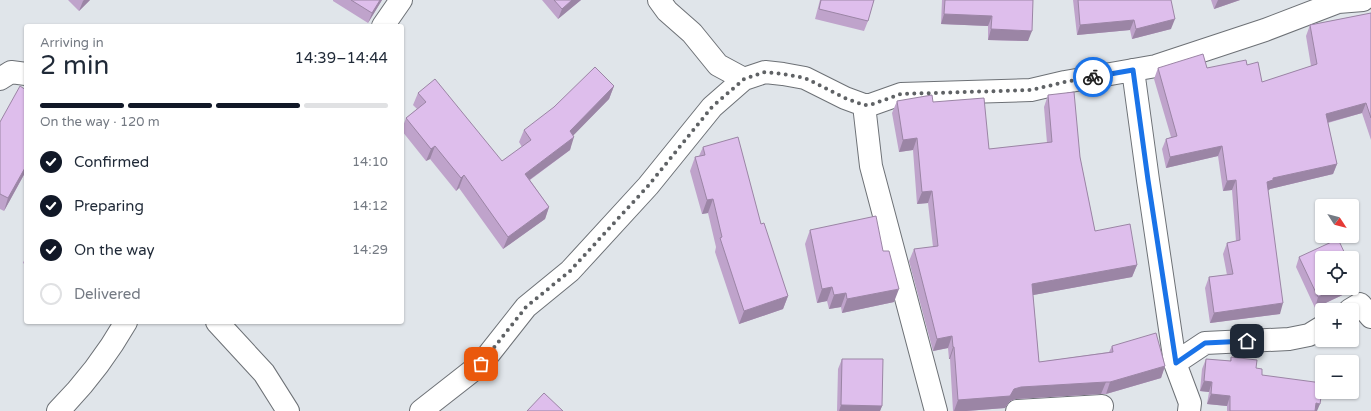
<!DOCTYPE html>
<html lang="en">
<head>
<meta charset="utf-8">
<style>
  :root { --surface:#fff; --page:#f6f6f7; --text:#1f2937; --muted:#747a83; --line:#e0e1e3; --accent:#111827 }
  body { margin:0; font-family:"Varela Round",sans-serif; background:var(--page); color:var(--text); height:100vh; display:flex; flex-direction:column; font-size:15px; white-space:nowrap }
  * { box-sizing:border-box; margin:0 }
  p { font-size:13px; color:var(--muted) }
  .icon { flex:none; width:22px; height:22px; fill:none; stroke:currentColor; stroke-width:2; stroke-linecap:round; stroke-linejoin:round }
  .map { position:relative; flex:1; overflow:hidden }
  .details { position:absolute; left:24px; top:24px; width:380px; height:300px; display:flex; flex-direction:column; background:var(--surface); border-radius:4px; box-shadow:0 1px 3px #0004 }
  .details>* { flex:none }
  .needle { width:26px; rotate:126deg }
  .buttons { position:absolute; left:1315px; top:199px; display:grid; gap:8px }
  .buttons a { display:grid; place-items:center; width:44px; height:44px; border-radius:4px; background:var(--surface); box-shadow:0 1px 3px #0004; font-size:20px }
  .pin { position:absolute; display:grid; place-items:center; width:34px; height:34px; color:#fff; margin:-17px; border-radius:8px; box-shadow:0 2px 6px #0006 }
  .courier { position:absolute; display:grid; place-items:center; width:40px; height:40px; margin:-20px; border:3px solid #1a73e8; border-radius:50%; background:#fff; color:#222; box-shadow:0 1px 5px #0007 }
  .headline em { font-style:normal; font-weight:600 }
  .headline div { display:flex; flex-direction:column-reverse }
  .headline { display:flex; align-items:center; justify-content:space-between; height:68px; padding:0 16px }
  h1 { font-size:26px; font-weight:600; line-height:30px }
  .bar { display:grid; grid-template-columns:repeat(4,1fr); gap:6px 4px; align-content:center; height:48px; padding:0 16px }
  .bar i { height:5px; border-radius:3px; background:var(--line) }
  .bar .current { background:var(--accent) }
  .bar p { grid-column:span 4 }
  ol { padding:0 16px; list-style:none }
  li { display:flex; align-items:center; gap:12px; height:44px }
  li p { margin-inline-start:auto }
  li .icon { padding:4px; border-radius:50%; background:var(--accent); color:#fff; stroke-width:4 }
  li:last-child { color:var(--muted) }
  li i { width:22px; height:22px; border:2px solid var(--line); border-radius:50% }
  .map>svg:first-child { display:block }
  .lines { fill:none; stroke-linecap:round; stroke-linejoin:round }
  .minor-casing { stroke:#6d7176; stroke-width:24 }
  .minor { stroke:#fff; stroke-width:22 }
  .wall { fill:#bfa3cb }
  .shaded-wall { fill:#9b85a5 }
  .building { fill:#debeec; stroke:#9b85a5 }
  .done { stroke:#5f6265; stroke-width:4; stroke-dasharray:0 7.2 }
  .route { stroke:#1a73e8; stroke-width:5 }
</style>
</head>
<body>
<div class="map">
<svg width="1371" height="411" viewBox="0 0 1371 411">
  <rect width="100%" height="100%" fill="#e0e5ea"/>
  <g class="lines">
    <g class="minor-casing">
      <path id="minor" d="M659,0L667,11L692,33L718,65L744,79
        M383,26L401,0
        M1133,70L1148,180L1175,363L1190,403L1189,411
        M0,79L11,72L26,74
        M864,105L871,166L936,411
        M1350,310L1360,304L1371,317
        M217,322L264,373L288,411
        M1175,363L1205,343L1289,339L1309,335L1322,327
        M58,411C85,384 107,355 126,322
        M421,411L481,364L526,307L570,271L648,186L712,107L744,79L765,72L783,74L805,78L845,98L864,105H870L901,94L1031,90L1065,82L1156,66L1265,30L1338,2L1363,0
        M1017,411L1102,406"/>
    </g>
    <use href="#minor" class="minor"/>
  </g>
  <path class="wall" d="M68,0H90L79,11Z
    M333,0H382L368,23L333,1Z
    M542,0H581L558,19Z
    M820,0H874L868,21L864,31L815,19Z
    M942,0H1033L1028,41L988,40V26L941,24Z
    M1073,0H1171V29L1132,39L1130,30L1077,35Z
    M1211,0H1240L1214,9Z
    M1371,13V140L1362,113L1328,123L1337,164L1333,174L1270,189L1268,191L1280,314L1210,323L1205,288L1209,277L1227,275L1223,254L1227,243L1236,241L1232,190L1223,191L1218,156L1166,168L1162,149L1166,139L1171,137L1154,79L1158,68H1207L1247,65L1262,82L1311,66L1306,36L1310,25Z
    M614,86L609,99L573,135L570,150L530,180L549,207L545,219L503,249L459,188L456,191L430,159L426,161L402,131V129L406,118L417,109L413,105L418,93L502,161L522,147L519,142L524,130Z
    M1048,95L1080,157L1095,231L1137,265L1132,277L1033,295L1039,362L1109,352L1112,346L1165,366L1161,378L1106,394H1101L1016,399L1010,401L1005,408L966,411H953L950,359H949L948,348L933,351L909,261L914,249L933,247L928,203L917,204L913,150L899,152L892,113L897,101L933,102L989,149L1047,143L1044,107Z
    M0,122L26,171L4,211L0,209Z
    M703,147L761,224L788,296L783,309L739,324L715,252L716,247L708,213L702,214L690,171L695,157L699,156Z
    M810,230L883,251L894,302L842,313L841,307L829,309L827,301L817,303L805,244Z
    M26,256V265L23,263Z
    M1299,257L1357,280L1353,290L1315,308L1296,267Z
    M1231,357L1256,368L1262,375L1317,411H1227V406L1207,404L1209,392L1200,391L1202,369L1206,359L1230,361Z
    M842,359L882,406L880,411H837L838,369Z"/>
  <path class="shaded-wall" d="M84,0H90L79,11L83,1Z
    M380,0H382L368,23L372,13Z
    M572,0H581L558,19L562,9Z
    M1218,0H1240L1214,9Z
    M944,14L992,16L988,26L941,24Z
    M1175,19L1171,29L1132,39L1136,29Z
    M1134,20L1130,30L1077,35L1080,25Z
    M991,29L1032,31L1028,41L988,40Z
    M614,86L609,99L565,144L570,131Z
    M1366,103L1362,113L1322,124L1326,114Z
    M574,137L570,150L521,186L525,174Z
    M917,138L913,150L899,152L903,140Z
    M435,146L430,159L426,161L431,149Z
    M1222,146L1218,156L1166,168L1170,157Z
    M1337,164L1333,174L1270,189L1269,190L1263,192L1267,182L1273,178Z
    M26,166V171L4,211L8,198Z
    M464,175L459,188L456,191L461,178Z
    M1236,180L1232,190L1223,191L1227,181Z
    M932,191L928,203L917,204L922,192Z
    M713,199L708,213L702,214L707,200Z
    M549,207L545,219L503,249L508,237Z
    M1137,265L1132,277L1028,296L1032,284Z
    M1357,280L1353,290L1315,308L1318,297L1339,288H1352V282Z
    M832,287L827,301L817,303L822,289Z
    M899,289L894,302L842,313L847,299Z
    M846,293L841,307L829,309L834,295Z
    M788,296L783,309L739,324L744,311Z
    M1283,303L1280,314L1210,323L1214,313Z
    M952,336L948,348L933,351L937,339Z
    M953,347H954L950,359H949Z
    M1165,366L1161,378L1106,394L1110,382Z
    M1204,381L1212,382L1209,392L1200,391Z
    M1106,382L1101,394L1016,399L1010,401L1005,408L966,411H954L958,400L1014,389L1021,387Z
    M1211,394L1230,396L1227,406L1207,404Z
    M1316,403L1320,404L1317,411H1313Z
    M841,405L882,406L880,411H839Z"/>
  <path class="building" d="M351,0H380L372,13Z
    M554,0H572L562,9Z
    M821,0H874L868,21L819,9Z
    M945,0H1033L1032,31L991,29L992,16L944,14Z
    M1078,0H1171L1175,19L1136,29L1134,20L1080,25Z
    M1371,13V118L1366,103L1326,114L1337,164L1273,178V180L1267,182L1283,303L1214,313L1209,277L1233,274L1227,243L1240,240L1236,180L1227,181L1222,146L1170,157L1166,139L1177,136L1158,68L1203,54L1207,68L1246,60L1247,65L1258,62L1262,82L1317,64L1310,25Z
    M595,67L614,86L570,131L574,137L525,174L549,207L508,237L464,175L461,178L435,146L431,149L406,118L426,102L418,93L435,79L502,161L531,140L524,130L554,107Z
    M20,86L26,90V166L8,198L0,194V122Z
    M1074,92L1080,157L1095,231L1130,224L1137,265L1032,284L1039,362L1113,352L1112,346L1156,333L1165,366L1110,382H1106L1021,387L1014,389L1010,396L958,400L954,347H953L952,336L937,339L914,249L938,246L932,191L922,192L917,138L903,140L897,101L932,95L933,102L984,98L989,149L1052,142L1048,95Z
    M738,137L761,224L764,223L788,296L744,311L720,238L722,237L713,199L707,200L695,157L705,155L703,147Z
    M876,216L883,251H889L899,289L847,299L846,293L834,295L832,287L822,289L810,230Z
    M1338,239L1347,258H1322V288H1339L1318,297L1299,257Z
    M1352,269L1357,280L1352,282Z
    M1231,357L1257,360L1256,368L1262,369V375L1322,383V390L1320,404L1316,403L1315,411H1230V396L1211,394L1212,382L1204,381L1206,359L1231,361Z
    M842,359H883L882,406L841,405Z
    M544,393L563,411H527Z"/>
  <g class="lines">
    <path class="done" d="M481,364L526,307L570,271L648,186L712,107L744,79L765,72L783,74L805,78L845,98L864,105H870L901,94L1031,90L1065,82L1093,77"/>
    <path class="route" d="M1093,77L1133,70L1148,180L1176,363L1205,343L1247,341"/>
  </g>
</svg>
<div class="buttons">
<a><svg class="needle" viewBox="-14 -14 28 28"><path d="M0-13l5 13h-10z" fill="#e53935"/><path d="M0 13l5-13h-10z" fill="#747a83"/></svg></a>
<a><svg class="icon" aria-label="locate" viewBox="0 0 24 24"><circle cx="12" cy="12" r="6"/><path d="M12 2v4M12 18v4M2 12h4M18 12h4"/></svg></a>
<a>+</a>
<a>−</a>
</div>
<div class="pin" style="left:481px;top:364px;background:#ea580c"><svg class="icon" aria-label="bag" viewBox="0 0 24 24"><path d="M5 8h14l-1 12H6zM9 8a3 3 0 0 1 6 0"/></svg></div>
<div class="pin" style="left:1247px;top:341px;background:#1f2937"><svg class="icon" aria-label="home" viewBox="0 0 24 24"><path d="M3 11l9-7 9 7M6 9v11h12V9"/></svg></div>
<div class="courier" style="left:1093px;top:77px"><svg class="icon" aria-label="bike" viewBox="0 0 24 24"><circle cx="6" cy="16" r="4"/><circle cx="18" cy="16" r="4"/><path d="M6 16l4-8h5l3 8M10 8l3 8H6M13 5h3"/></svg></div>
<section class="details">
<div class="headline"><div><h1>2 min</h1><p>Arriving in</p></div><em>14:39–14:44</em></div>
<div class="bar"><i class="current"></i><i class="current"></i><i class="current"></i><i></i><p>On the way · 120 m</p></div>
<ol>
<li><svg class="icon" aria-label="check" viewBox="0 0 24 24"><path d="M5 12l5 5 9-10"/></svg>Confirmed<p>14:10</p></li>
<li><svg class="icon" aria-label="check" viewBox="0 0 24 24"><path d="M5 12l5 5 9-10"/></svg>Preparing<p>14:12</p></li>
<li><svg class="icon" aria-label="check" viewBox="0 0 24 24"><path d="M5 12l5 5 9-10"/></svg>On the way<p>14:29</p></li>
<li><i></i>Delivered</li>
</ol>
</section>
</div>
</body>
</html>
